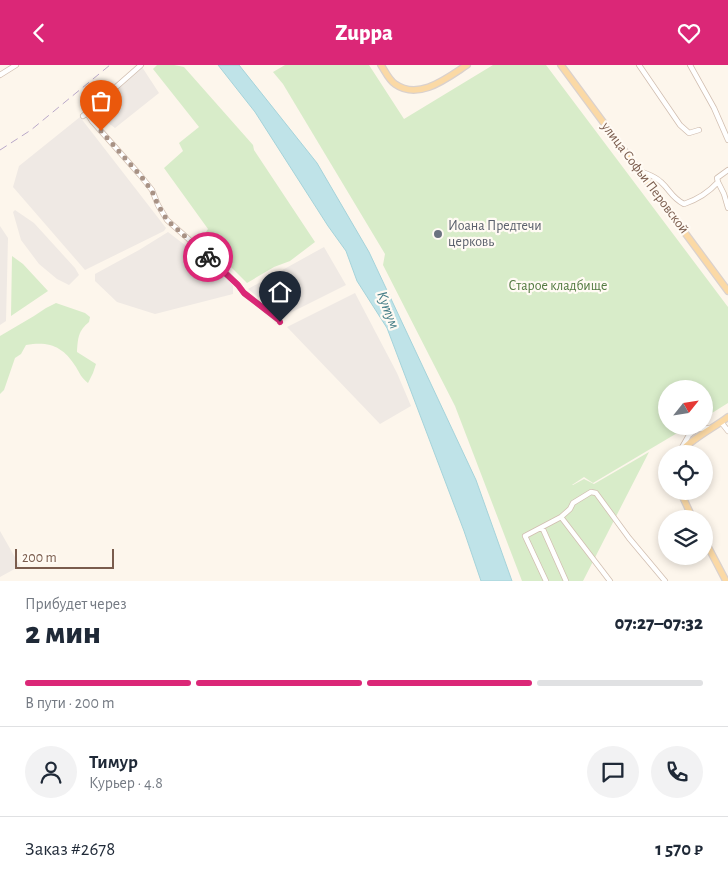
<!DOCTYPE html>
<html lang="ru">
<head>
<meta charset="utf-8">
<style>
  :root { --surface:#fff; --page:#f2f2f3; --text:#1f2937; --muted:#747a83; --line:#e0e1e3; --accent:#db2777 }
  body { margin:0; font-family:"Alegreya Sans",sans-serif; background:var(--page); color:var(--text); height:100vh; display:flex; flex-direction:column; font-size:19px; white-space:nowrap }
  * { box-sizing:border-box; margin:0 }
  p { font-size:16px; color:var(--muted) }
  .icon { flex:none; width:28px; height:28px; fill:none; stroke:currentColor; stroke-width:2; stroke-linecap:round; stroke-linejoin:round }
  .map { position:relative; height:516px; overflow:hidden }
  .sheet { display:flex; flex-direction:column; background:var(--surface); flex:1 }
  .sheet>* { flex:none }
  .needle { width:32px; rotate:60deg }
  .tools { position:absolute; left:658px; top:315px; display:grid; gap:10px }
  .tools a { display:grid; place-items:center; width:55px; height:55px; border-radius:50%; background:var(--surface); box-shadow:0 2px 8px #0003; font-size:25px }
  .scale { position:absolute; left:15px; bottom:12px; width:99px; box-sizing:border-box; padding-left:5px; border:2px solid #7a5c4d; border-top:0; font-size:14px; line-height:18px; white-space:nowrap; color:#7a5c4d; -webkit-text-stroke:4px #fffaf3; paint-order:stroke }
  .pin { position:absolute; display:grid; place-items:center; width:42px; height:42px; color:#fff; margin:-51px -21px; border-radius:50% 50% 50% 0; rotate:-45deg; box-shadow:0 0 5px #0007 }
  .pin .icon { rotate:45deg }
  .courier { position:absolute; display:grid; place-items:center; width:50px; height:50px; margin:-25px; border:4px solid #db2777; border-radius:50%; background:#fff; color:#222; box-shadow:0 1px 6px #0007 }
  .overview em { font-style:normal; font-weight:800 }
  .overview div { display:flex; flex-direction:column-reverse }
  .overview { display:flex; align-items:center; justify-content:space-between; height:85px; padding:0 25px }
  h1 { font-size:32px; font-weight:800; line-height:38px }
  .bar { display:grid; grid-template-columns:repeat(4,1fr); gap:8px 5px; align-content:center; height:60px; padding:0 25px }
  .bar i { height:6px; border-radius:4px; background:var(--line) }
  .bar .current { background:var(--accent) }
  .bar p { grid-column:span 4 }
  .line { display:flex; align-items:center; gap:12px; padding:0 25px; border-top:1px solid var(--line) }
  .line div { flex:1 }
  .round { display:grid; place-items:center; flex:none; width:52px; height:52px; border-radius:26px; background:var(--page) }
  header { display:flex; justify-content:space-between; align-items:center; height:65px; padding:0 25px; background:var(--accent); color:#fff; font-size:22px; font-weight:800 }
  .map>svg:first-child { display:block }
  .industrial { fill:#efe9e4 }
  .green { fill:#d8ecc9 }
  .water { fill:#bfe3e8; stroke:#a5d3da }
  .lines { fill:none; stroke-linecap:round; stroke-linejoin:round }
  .minor-casing { stroke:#d1beb0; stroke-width:6 }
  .major-casing { stroke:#dad1cd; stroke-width:8 }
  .minor { stroke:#fff; stroke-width:4.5 }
  .major { stroke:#fbd9a5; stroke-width:5.5 }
  .rail { stroke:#b9a8c9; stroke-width:1; stroke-dasharray:8 5; stroke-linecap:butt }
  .done { stroke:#a89285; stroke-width:5; stroke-dasharray:0 9 }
  .route { stroke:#db2777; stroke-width:6 }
  .worship-dot { fill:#6b7280; stroke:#fffaf3; stroke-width:2 }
  .labels { text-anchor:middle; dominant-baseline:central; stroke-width:4.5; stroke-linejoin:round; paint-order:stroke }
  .street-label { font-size:14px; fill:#7a5c4d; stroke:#fffaf3 }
  .worship-label { font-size:14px; fill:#5b616d; stroke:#fffaf3; text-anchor:start }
  .park-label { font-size:14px; fill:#537a41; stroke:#fffaf3 }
  .water-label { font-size:15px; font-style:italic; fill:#437c86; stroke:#fffaf3 }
</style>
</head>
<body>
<header><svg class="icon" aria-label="back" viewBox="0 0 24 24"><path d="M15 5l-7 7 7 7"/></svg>Zuppa<svg class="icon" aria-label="heart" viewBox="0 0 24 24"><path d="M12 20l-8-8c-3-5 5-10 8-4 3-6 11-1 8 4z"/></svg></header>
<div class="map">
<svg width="728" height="516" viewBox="0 0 728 516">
  <rect width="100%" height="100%" fill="#fdf6ec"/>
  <path class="industrial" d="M142,2L159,28L115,63L103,54L97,58L90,48Z
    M80,52L166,163L164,166L85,205L13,122L19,101Z
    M15,145L34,158L75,203L79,210L69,220L57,214L39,199L21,175L13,147Z
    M0,161L8,173L6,256L0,260Z
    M168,167L225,211L233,221V229L155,249L117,237L95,216V209L139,185Z
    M324,182L346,220L282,252L248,224Z
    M355,228L397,308L411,341L380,359L287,262Z
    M0,466L20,501L0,512Z"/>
  <path class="green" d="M157,0H174L184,2L253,80L254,85L315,177L290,196L274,202L247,218L215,186L204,170L208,164L164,103L183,86L179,78L199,62L153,4Z
    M285,0H369L404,54L493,0H546L728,242V338L704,353V324H666V361H689L593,418L584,412L572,420H573L584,414L594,419L649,387L583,516H522L455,341L383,200L385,189L283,19L273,7Z
    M12,191L23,199L48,226L11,251Z
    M56,238L85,248L90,252L89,257C78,266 78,273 77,287L96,299L93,308L88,318C81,312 80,309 76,302C63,281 49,276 26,280L21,289L15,293L4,325L0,329V271L34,251L46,243Z"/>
  <path class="water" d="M218,0H239L317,98L369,187L476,415L512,516H481L464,466L387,263L357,216L346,186L328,161L255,47Z"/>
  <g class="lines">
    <g class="minor-casing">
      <path id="minor" d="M639,0L680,60L689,68L699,65
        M690,0L714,43L728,75
        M0,10L16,0
        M87,48L92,56L140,110L152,125L158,140L167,155L219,201L238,220L244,228L279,255L280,257
        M83,51L141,0
        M640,106C647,109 655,111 661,117C671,126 671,132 684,139C696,135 709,127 718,117L717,113L728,105
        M718,117L724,129L728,143
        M721,357L728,366
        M681,384L689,370L697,364L711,363
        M561,452L610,516
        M542,462L566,516
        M546,516L525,471L561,452L570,444L573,438L591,427L596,428L629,473L665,516"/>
    </g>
    <g class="major-casing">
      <path id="major" d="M381,0C385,6 389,15 395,19C419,36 447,13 467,0
        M561,0L728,226
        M679,389C689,375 714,363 728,352
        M680,426L693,454
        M704,474L726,516"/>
    </g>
    <use href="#minor" class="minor"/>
    <use href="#major" class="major"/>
    <path class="rail" d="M0,85L31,65L110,0"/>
  </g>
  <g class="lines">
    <path class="done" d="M101,66L140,110L152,126L158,140L167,155L208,192"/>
    <path class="route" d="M208,192L238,220L244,228L279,255L280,257"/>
  </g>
  <circle class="worship-dot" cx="438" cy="169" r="5"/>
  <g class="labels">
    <g class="street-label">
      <text transform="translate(645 113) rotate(53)">улица Софьи Перовской</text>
    </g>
    <g class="worship-label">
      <text x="448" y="161">Иоана Предтечи<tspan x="448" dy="16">церковь</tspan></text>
    </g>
    <g class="park-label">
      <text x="558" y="221">Старое кладбище</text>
    </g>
    <g class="water-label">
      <text transform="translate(388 245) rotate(69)">Кутум</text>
    </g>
  </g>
</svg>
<div class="tools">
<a><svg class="needle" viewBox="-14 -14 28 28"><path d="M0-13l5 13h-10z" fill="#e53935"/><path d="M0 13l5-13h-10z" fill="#747a83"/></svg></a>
<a><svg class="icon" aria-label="locate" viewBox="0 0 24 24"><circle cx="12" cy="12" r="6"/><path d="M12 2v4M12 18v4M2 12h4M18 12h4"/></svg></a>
<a><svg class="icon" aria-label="layers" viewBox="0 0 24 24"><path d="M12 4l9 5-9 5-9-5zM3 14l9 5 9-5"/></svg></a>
</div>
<div class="scale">200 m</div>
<div class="pin" style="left:101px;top:66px;background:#ea580c"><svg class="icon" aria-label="bag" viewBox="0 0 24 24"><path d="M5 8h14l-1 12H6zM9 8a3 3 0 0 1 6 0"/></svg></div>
<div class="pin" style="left:280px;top:257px;background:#1f2937"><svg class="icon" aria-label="home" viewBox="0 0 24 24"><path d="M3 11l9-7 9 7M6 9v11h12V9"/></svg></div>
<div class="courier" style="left:208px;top:192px"><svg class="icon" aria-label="bike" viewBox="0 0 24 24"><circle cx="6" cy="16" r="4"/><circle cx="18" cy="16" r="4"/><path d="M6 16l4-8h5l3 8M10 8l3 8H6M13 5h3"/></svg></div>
</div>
<section class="sheet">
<div class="overview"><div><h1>2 мин</h1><p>Прибудет через</p></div><em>07:27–07:32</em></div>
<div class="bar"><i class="current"></i><i class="current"></i><i class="current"></i><i></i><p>В пути · 200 m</p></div>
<div class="line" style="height:90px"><a class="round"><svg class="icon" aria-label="person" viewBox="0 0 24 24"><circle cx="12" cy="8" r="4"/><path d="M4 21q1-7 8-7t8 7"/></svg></a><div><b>Тимур</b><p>Курьер · 4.8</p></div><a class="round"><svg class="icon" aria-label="chat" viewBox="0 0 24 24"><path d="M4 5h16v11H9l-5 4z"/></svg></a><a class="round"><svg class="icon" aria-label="phone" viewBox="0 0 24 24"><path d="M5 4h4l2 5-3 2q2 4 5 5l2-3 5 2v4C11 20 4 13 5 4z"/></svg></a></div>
<div class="line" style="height:65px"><div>Заказ #2678</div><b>1 570 ₽</b></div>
</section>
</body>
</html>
